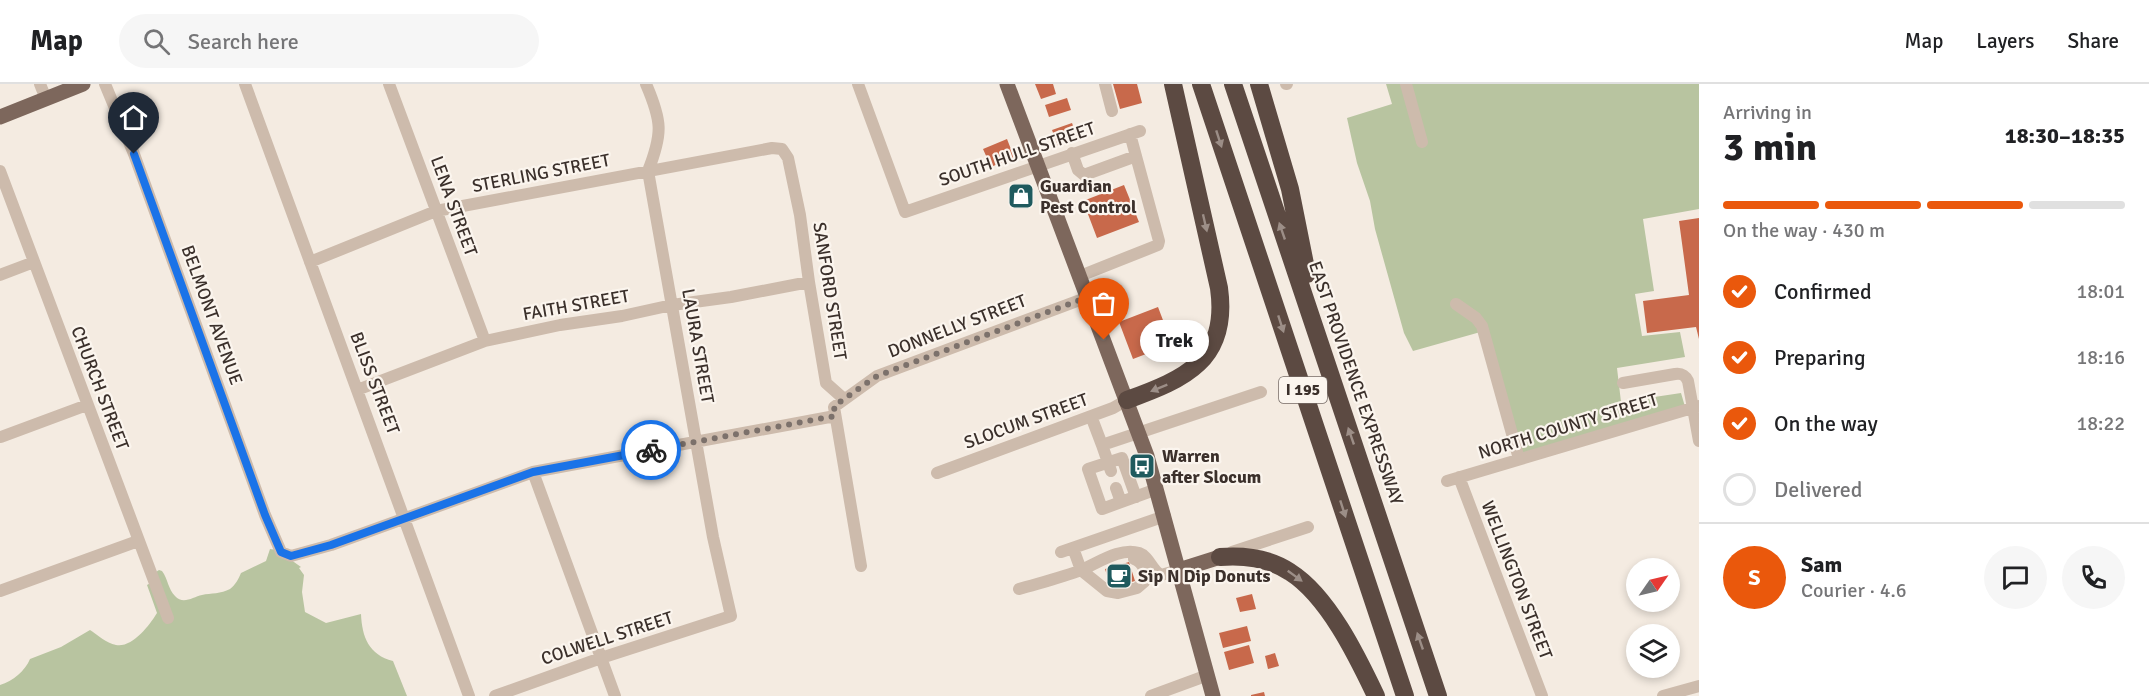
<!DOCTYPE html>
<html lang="en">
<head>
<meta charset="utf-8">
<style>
  :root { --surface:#fff; --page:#f6f6f6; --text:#202124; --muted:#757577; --line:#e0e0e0; --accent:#ea580c }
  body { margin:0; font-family:Signika,sans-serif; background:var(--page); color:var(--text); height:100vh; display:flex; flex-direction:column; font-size:22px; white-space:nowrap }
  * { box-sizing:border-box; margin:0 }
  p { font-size:20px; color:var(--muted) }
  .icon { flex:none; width:33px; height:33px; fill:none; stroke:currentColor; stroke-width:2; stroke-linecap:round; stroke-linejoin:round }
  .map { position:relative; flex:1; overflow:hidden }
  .drawer { display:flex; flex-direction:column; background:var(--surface); width:450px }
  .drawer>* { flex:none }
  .needle { width:39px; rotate:56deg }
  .buttons { position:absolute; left:1626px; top:474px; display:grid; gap:12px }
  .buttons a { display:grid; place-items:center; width:54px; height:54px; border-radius:50%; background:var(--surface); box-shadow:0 3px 9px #0003; font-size:30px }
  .pin { position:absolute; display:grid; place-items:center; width:51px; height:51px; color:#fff; margin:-62px -26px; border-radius:50% 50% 50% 0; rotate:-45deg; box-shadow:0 0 6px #0007 }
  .pin .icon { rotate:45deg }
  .courier { position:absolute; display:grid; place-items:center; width:60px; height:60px; margin:-30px; border:4px solid #1a73e8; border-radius:50%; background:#fff; color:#222; box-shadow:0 2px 8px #0007 }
  .bubble { position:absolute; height:42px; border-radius:21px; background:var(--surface); box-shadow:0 3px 9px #0003; font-size:20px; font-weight:700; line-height:42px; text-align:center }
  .headline em { font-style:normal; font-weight:700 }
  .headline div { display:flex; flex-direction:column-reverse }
  .headline { display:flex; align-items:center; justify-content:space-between; height:102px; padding:0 24px }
  h1 { font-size:39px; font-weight:700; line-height:45px }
  .bar { display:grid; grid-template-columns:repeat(4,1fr); gap:9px 6px; align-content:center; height:72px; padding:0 24px }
  .bar i { height:8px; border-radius:4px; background:var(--line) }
  .bar .on { background:var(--accent) }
  .bar p { grid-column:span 4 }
  .line { display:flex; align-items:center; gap:15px; padding:0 24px; border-top:2px solid var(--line) }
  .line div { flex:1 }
  .round { display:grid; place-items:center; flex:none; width:63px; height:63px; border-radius:32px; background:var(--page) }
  ol { padding:0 24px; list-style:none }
  li { display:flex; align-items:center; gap:18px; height:66px }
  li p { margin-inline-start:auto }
  li .icon { padding:6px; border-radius:50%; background:var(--accent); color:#fff; stroke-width:4 }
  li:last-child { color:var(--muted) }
  li i { width:33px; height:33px; border:3px solid var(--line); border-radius:50% }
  header { display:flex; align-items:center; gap:36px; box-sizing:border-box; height:84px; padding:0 30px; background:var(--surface); border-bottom:2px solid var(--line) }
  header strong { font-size:28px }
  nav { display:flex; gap:33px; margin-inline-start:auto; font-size:21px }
  .search { width:420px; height:54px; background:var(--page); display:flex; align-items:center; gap:15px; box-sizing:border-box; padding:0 21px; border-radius:33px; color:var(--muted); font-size:22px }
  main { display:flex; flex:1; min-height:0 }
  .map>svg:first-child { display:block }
  .green { fill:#b8c4a0 }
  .building { fill:#c8694b }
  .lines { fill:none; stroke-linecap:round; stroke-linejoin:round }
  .minor { stroke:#cdbbac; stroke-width:12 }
  .major { stroke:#7d675c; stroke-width:15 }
  .highway { stroke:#5c4a42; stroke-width:18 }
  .oneway { fill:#9c8e87 }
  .done { stroke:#7c716b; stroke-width:6; stroke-dasharray:0 10.8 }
  .route { stroke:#1a73e8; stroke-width:8 }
  .labels { text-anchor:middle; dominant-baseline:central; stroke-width:4.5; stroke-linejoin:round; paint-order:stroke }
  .shield { fill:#fbf5ee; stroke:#756b66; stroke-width:1.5 }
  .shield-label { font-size:16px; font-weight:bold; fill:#3b302b }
  .street-label { font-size:18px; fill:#3b302b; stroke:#fbf5ee }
  .poi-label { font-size:18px; font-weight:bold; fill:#3b302b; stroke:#fbf5ee; text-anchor:start }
</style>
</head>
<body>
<header>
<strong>Map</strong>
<div class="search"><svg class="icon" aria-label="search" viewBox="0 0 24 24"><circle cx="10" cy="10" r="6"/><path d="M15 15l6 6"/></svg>Search here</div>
<nav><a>Map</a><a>Layers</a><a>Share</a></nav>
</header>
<main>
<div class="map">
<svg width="1699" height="612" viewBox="0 0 1699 612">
  <rect width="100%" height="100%" fill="#f4ebe1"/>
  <path class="green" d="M1386,0H1699V125L1643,135L1654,207L1635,210L1642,252L1680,248L1685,273L1617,284L1621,318L1681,309L1686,326L1518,376L1484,247L1413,267L1404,249L1375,145L1370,117L1357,79L1347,34L1392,20Z
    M270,465L277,466L301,483L299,484L304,491L302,508L305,528L326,539L361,530C362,553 369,571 393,577L407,612H0V601C13,597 25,587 30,575L61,563L90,546C98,551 106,559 116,561C132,564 149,542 157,529L147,501L154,497L153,490L159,486L162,487C168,495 168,505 175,512C183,521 193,513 202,511C211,509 221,510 230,505C236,500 238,496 241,489L266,477Z"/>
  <path class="building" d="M1035,0H1053L1056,10L1041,15Z
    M1113,0H1137L1142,19L1120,25Z
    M1067,14L1071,26L1049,33L1045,21Z
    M1072,39L1078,55L1058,62L1052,46Z
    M1007,55L1014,73L991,83L983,65Z
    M1124,101L1139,138L1097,154L1083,117Z
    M1699,134V255L1696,243L1647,249L1643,217L1689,211L1679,137Z
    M1158,223L1172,260L1133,275L1119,238Z
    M1129,478L1135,497L1111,504L1105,485Z
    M1252,510L1256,525L1240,528L1236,514Z
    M1247,542L1251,557L1223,564L1219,549Z
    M1249,561L1254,579L1229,586L1224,568Z
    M1275,569L1279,582L1268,585L1265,572Z
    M1264,608L1265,612H1251V611Z"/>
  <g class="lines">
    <path class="minor" d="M40,0L46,15
      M105,0L134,70L265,431L281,468L291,472L331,461L533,388L835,332
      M245,0L469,612
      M389,0L485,257
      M858,0L905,128L1140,47
      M1105,0L1112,27
      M1286,0H1287
      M1406,0L1422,58
      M1072,69L1078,86L1084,91L1136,72
      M0,87L168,534
      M310,178L436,127L772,64L782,65L788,74L800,131L809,198L826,299L844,315
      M0,191L34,178
      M1080,192L1158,161L1159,157L1130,50
      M1456,220L1476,234L1482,242L1519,375
      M1623,299L1675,290C1682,289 1685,291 1688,297L1699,357
      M357,306L485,257L560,241L622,232L672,221L731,213L809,198
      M1091,332L1102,361L1261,308
      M1,353L87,321
      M1102,361L1111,387
      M533,388L615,612
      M937,389L1113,324L1127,316
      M1459,393L1542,612
      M1447,397L1699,322
      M1116,404L1121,418
      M1136,413L1122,374L1088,385L1102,425L1157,405
      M1073,464L1081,486L1107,507L1118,509L1137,504L1144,498C1147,489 1144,479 1134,475
      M1061,468L1165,432
      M1232,468L1308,443
      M861,482L834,323L877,292L1088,213
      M1019,505C1039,499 1061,494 1081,486C1098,479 1120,463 1139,469C1150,473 1151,486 1161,491L1179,486
      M0,507L138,457
      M495,612L601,574L731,532L713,453L648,87C663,49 662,37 646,0
      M1151,612L1208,591
      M1663,612L1699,602"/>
    <path class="major" d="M1007,0L1147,372L1213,612
      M0,33L83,0
      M1179,486L1220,473"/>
    <path class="highway" d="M1201,0L1405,612
      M1233,0L1438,612
      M1259,0L1290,105L1307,190
      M1127,316C1185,295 1229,276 1219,204L1173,0
      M1220,473C1245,471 1269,474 1290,488C1328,512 1357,572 1376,612"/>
  </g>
  <defs><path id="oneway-solid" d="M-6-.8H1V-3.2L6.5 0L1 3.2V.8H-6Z" transform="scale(1.5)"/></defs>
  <g class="oneway">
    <use href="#oneway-solid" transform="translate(1219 55) rotate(72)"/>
    <use href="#oneway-solid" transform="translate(1205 139) rotate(77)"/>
    <use href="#oneway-solid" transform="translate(1282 147) rotate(-109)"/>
    <use href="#oneway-solid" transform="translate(1281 240) rotate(72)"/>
    <use href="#oneway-solid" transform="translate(1159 304) rotate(158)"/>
    <use href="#oneway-solid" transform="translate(1351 352) rotate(-109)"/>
    <use href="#oneway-solid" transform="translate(1343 425) rotate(72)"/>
    <use href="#oneway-solid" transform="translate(1295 492) rotate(36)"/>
    <use href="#oneway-solid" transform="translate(1420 557) rotate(-109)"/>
  </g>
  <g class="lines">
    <path class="done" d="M651,366L835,332L834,322L877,292L1088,213L1104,256"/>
    <path class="route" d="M134,70L265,431L281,468L291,472L331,461L533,388L651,366"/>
  </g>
  <defs>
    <g id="shop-square" transform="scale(1.35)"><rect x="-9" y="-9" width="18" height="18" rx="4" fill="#1f5a5e" stroke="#fbf5ee"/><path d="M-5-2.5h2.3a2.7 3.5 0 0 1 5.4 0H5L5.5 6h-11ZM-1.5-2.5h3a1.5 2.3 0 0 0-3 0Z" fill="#fff"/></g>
    <g id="bus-square" transform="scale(1.35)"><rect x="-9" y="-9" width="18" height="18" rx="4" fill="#1f5a5e" stroke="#fbf5ee"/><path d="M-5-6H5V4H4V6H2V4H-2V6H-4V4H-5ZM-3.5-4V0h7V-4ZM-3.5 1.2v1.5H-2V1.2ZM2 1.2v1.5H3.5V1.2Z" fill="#fff"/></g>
    <g id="cafe-square" transform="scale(1.35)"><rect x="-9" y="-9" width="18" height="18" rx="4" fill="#1f5a5e" stroke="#fbf5ee"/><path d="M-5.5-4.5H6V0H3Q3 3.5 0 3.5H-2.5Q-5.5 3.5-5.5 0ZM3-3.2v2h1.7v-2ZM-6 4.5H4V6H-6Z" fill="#fff"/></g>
  </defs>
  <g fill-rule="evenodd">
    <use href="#shop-square" x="1021" y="112"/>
    <use href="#bus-square" x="1142" y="382"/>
    <use href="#cafe-square" x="1119" y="492"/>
  </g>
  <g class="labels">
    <rect class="shield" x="1279" y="293" width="48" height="26" rx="4.5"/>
    <g class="shield-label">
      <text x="1303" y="306">I 195</text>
    </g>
    <g class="street-label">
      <text transform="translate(1017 70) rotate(-19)">SOUTH HULL STREET</text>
      <text transform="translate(541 89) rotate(-11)">STERLING STREET</text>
      <text transform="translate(454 122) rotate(70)">LENA STREET</text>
      <text transform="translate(830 207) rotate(81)">SANFORD STREET</text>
      <text transform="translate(576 221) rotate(-10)">FAITH STREET</text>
      <text transform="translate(212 231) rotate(70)">BELMONT AVENUE</text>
      <text transform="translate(957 242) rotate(-21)">DONNELLY STREET</text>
      <text transform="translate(698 262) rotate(80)">LAURA STREET</text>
      <text transform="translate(375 299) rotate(69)">BLISS STREET</text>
      <text transform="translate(1356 299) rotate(71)">EAST PROVIDENCE EXPRESSWAY</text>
      <text transform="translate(100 304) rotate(69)">CHURCH STREET</text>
      <text transform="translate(1026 337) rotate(-20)">SLOCUM STREET</text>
      <text transform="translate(1568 342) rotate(-17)">NORTH COUNTY STREET</text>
      <text transform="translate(1517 496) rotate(69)">WELLINGTON STREET</text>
      <text transform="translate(607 554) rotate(-18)">COLWELL STREET</text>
    </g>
    <g class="poi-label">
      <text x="1040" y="102">Guardian<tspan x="1040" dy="21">Pest Control</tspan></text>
      <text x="1162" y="372">Warren<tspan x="1162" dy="21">after Slocum</tspan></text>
      <text x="1138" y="492">Sip N Dip Donuts</text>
    </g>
  </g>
</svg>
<div class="buttons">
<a><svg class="needle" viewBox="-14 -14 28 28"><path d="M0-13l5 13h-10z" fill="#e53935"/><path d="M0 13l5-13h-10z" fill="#757577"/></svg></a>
<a><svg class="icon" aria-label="layers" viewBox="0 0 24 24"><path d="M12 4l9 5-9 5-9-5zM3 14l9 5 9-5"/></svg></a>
</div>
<div class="pin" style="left:1104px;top:256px;background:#ea580c"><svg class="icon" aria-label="bag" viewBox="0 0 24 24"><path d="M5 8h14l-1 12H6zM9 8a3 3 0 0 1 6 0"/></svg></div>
<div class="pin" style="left:134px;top:70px;background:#1f2937"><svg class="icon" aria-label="home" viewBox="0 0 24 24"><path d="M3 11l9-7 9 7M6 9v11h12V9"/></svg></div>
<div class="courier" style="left:651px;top:366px"><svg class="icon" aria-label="bike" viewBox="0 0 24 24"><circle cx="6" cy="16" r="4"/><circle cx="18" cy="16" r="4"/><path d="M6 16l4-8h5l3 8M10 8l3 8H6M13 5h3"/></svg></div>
<div class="bubble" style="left:1140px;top:236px;width:69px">Trek</div>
</div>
<section class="drawer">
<div class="headline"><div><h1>3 min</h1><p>Arriving in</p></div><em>18:30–18:35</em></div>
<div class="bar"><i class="on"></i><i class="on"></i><i class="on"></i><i></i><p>On the way · 430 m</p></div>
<ol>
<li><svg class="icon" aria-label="check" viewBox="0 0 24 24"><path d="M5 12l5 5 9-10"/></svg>Confirmed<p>18:01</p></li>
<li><svg class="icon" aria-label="check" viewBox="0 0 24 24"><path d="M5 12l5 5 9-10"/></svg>Preparing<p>18:16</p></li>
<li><svg class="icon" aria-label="check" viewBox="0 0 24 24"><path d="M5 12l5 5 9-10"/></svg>On the way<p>18:22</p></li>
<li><i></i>Delivered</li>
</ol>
<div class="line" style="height:108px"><b class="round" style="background:var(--accent);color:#fff">S</b><div><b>Sam</b><p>Courier · 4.6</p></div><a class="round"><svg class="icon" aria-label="chat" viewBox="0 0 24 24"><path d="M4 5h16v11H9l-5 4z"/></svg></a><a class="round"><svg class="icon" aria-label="phone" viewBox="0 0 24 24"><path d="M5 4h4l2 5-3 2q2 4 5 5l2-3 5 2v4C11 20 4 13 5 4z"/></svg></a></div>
</section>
</main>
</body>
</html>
